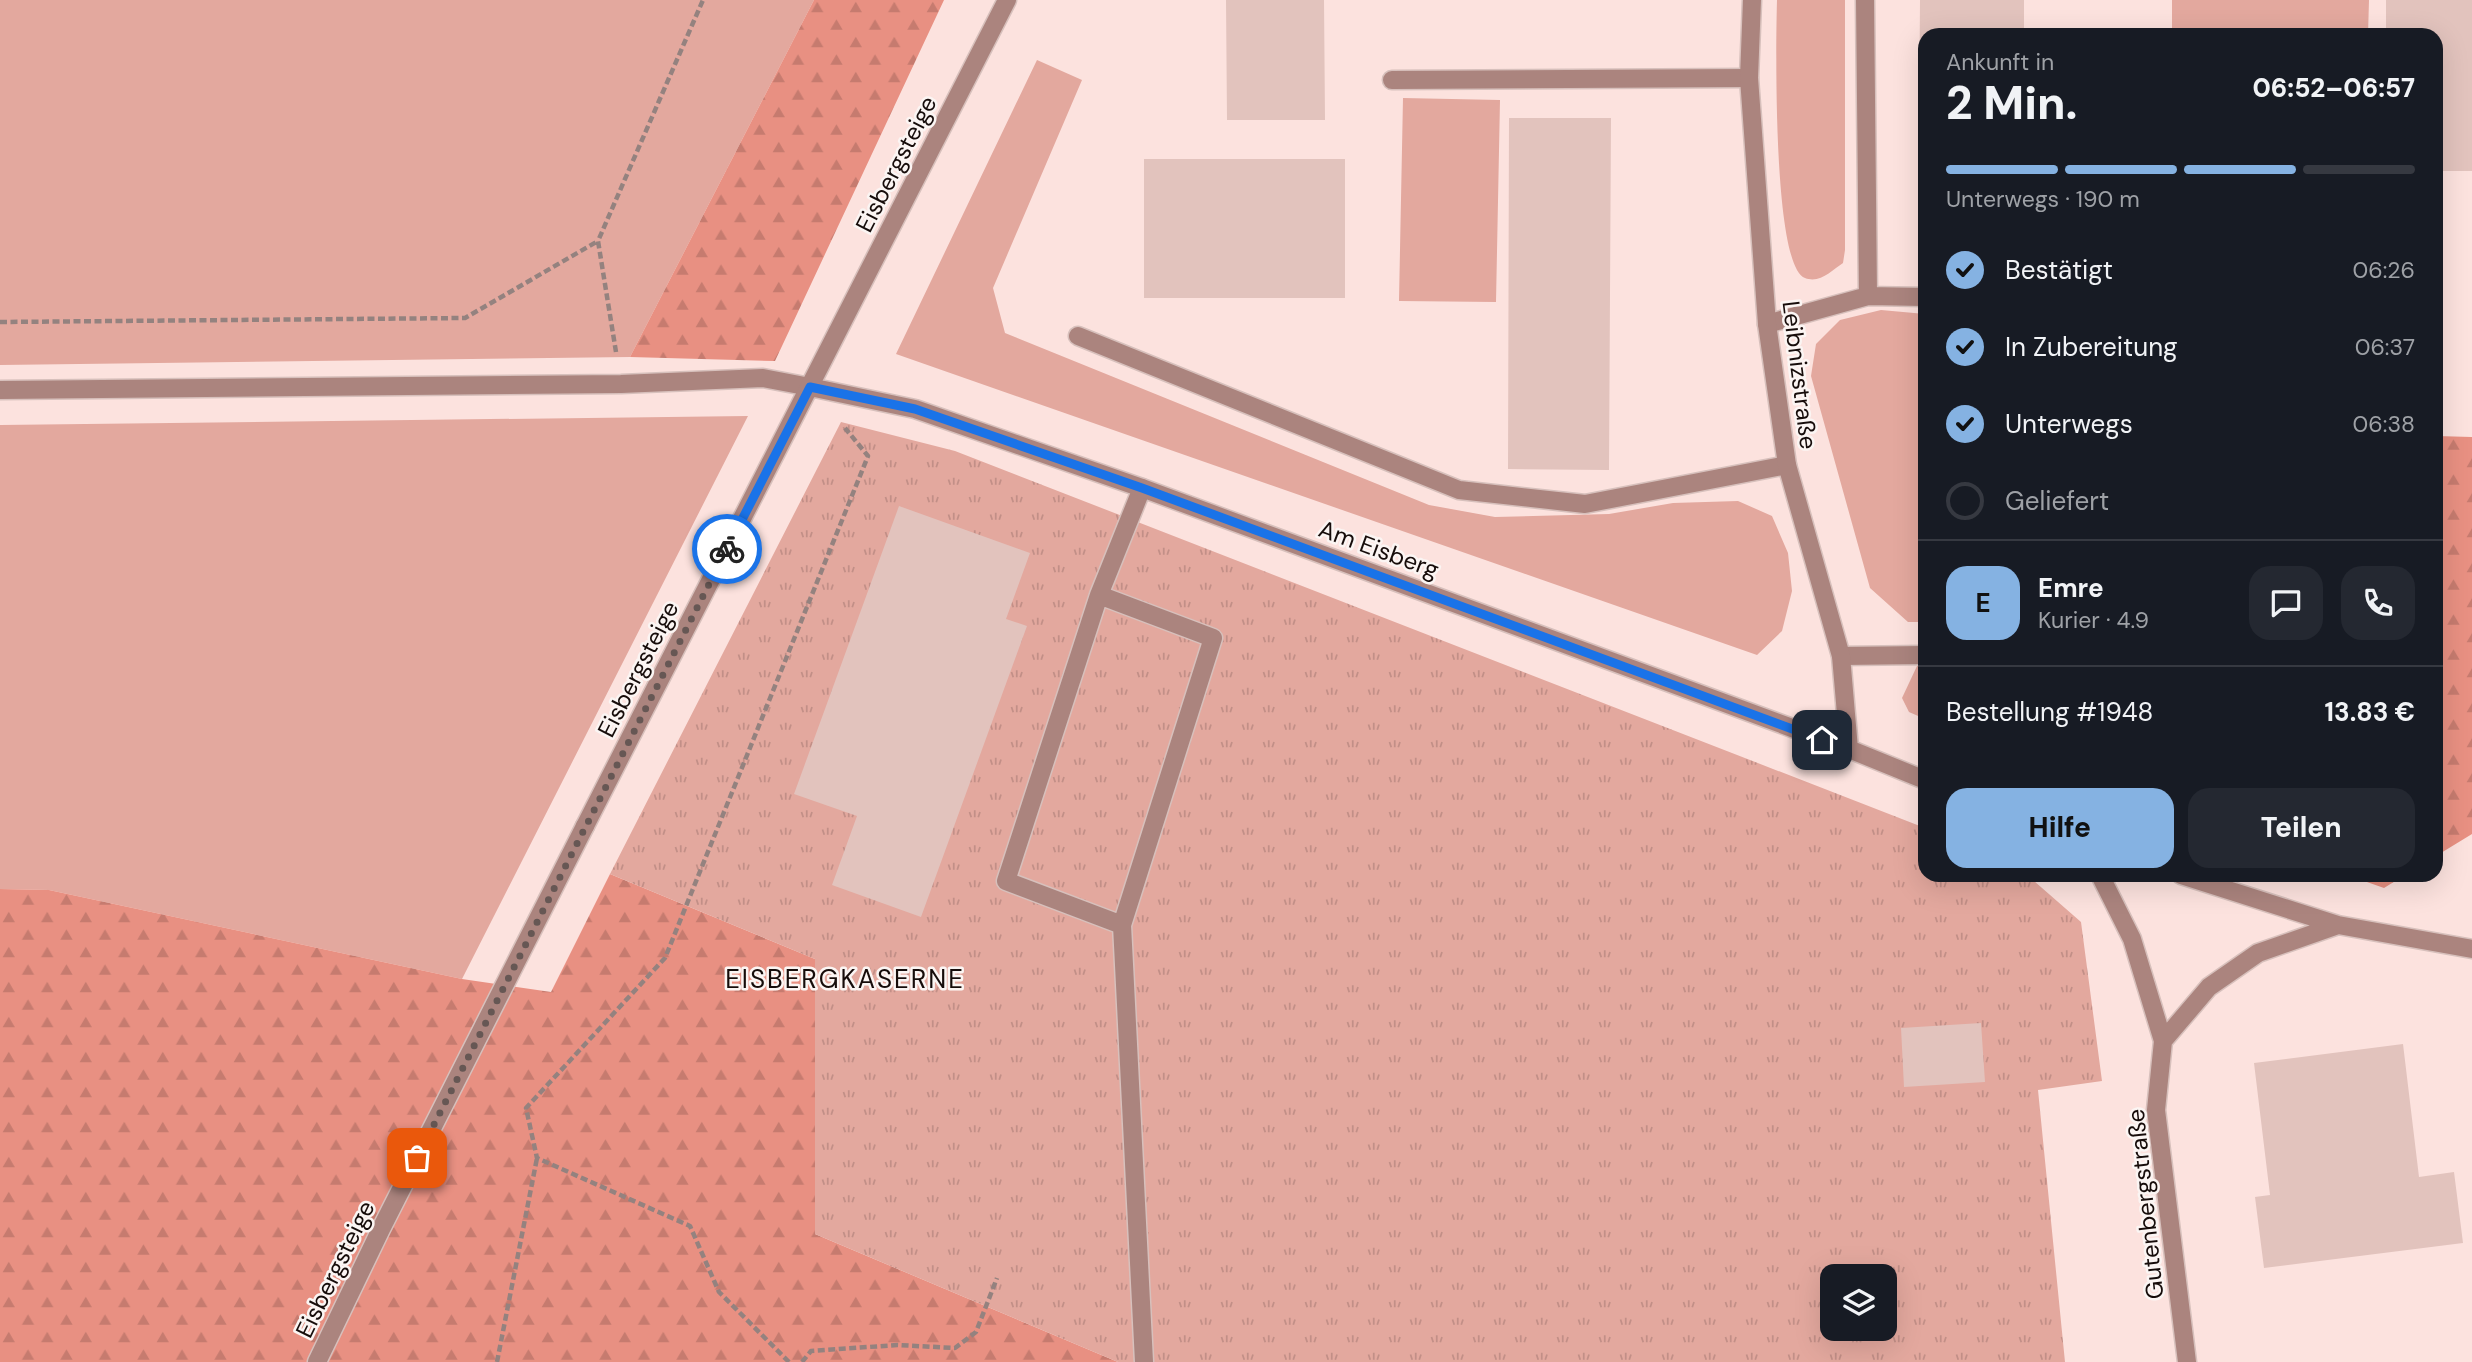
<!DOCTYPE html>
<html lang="de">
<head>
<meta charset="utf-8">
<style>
  :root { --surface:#171b24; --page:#242831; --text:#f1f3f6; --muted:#9ea1a6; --line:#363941; --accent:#85b2e2 }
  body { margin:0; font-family:"DM Sans",sans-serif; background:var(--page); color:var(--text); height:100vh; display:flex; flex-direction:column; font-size:26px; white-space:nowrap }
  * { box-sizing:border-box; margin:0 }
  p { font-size:23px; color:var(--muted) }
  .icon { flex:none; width:38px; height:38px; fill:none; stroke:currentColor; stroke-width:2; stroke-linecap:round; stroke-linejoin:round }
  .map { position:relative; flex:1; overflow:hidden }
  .drawer { position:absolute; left:1918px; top:28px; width:525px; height:854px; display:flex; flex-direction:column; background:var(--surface); border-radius:21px; box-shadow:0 7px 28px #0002 }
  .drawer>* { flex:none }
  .buttons { position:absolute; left:1820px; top:1264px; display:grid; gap:14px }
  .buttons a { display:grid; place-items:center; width:77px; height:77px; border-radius:14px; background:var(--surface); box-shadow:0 7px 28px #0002; font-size:35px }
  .pin { position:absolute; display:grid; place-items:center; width:60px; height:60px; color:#fff; margin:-30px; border-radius:14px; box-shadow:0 4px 10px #0006 }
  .courier { position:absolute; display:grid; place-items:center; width:70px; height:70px; margin:-35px; border:5px solid #1a73e8; border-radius:50%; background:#fff; color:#222; box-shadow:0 2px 9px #0007 }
  .overview em { font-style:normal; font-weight:800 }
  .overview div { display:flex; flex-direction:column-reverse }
  .overview { display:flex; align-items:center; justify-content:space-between; height:119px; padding:0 28px }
  h1 { font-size:46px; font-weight:800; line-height:52px }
  .bar { display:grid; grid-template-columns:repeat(4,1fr); gap:10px 7px; align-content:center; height:84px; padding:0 28px }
  .bar i { height:9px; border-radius:5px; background:var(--line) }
  .bar .on { background:var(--accent) }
  .bar p { grid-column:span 4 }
  .line { display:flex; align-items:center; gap:18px; padding:0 28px; border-top:2px solid var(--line) }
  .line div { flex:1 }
  .round { display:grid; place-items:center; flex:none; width:74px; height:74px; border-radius:21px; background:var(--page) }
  ol { padding:0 28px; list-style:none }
  li { display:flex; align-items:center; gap:21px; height:77px }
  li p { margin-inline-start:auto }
  li .icon { padding:7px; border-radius:50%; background:var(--accent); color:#111; stroke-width:4 }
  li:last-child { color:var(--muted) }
  li i { width:38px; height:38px; border:4px solid var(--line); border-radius:50% }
  .action { display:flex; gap:14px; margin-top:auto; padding:14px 28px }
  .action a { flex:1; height:80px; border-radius:21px; background:var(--accent); color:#111; font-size:28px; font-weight:800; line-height:80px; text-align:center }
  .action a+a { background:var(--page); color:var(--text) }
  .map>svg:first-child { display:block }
  .grass { fill:#e3a89e }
  .forest { fill:url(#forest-firs) }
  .park { fill:url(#park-tufts); fill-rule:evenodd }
  .building { fill:#e2c3bd }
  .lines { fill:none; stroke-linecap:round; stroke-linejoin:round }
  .lane-casing { stroke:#d7c0bc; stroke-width:21 }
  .street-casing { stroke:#d7c0bc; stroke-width:21 }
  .path { stroke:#94827f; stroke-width:4.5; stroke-dasharray:7 3.5; stroke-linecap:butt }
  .lane { stroke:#ab847e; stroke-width:18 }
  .street { stroke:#ab847e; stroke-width:18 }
  .done { stroke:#665754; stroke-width:7; stroke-dasharray:0 12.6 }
  .route { stroke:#1a73e8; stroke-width:9 }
  .labels { text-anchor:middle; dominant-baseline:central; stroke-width:5; stroke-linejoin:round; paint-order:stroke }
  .street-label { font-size:24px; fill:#160c0a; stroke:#fbf5f3 }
  .neighbourhood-label { font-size:26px; letter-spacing:2px; fill:#160c0a; stroke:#fbf5f3 }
</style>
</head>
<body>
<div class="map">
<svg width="2472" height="1362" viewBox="0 0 2472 1362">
  <defs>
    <pattern id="forest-firs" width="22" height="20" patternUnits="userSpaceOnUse" patternTransform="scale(1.75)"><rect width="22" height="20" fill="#e89082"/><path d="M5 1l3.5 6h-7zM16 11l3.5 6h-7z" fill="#c67b6f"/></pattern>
    <pattern id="park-tufts" width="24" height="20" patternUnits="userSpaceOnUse" patternTransform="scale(1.75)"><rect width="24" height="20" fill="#e3a89e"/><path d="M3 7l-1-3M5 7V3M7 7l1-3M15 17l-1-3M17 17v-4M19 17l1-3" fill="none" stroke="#c28f87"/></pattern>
  </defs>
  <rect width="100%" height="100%" fill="#fce2de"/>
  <path class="grass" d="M0,0H814L630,357L0,365Z
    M1777,0H1845V250L1843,263C1832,270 1820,284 1805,278C1772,266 1776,38 1777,0Z
    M2172,0H2369L2368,35H2172Z
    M1037,60L1082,80L993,288L1005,333L1429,505L1495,517L1609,514L1673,503L1738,501L1772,516L1788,553L1792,591L1782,631L1757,655L896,354Z
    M1403,98L1500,100L1496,302L1399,301Z
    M1881,310L1925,314V622H1908L1870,588L1811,376L1816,344L1840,320Z
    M748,416L462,979L49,890L0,889V425Z
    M1917,666H1925V719L1909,712L1902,698Z"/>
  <path class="forest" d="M814,0H944L775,361L630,357Z
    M2436,436L2472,437V834L2436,856Z
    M610,874L815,959V1234L1118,1362H0V889L49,890L462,979L551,992Z
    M2347,875H2405L2384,888Z"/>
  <path class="park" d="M841,422L955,451L1925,828V875H2027L2081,922L2102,1081L2038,1090L2065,1362H1118L815,1234V959L610,874ZM1832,1276H1885V1328H1832Z"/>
  <path class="building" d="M1226,0H1324L1325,120H1227Z
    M1920,0H2024V35H1925V252H1918Z
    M2386,0H2472V171H2436V35H2386Z
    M1509,118H1611L1609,470L1508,469Z
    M1144,159H1345V298H1144Z
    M899,506L1030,553L1006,619L1027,626L921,917L832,885L857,816L794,794Z
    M1981,1023L1985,1082L1904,1087L1901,1028Z
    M2403,1044L2419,1177L2454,1172L2463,1243L2264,1268L2255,1197L2270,1195L2254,1063Z"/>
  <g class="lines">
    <g class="lane-casing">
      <path id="lane" d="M1865,0L1868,296
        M1392,80L1749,78
        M1767,324L1868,296L1925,297
        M1078,336L1459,490L1585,504L1787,465
        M0,390L621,384L763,378L810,387
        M1142,488L1099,595L1006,881L1122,925L1144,1362
        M1099,595L1213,638L1122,925
        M1841,656L1925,655
        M317,1362L381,1229L585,826"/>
    </g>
    <g class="street-casing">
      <path id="street" d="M1752,0L1749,78L1767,324L1787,465L1841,656L1849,749
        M810,387L915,409L1142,488L1849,749L1925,780
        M585,826L1007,0
        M2100,875L2132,939L2163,1041L2156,1110L2187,1362
        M2181,875L2338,925L2472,949
        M2163,1041L2209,987L2258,953L2338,925"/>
    </g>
    <path class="path" d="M0,322L465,318L598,241
      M616,352L598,241L703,0
      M497,1362L537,1158
      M789,1362L719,1292L690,1226L537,1158L526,1108L665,958L868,456L845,428
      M802,1362L811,1351L897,1345L955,1348L976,1332L997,1278"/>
    <use href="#lane" class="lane"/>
    <use href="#street" class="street"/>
  </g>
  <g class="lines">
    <path class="done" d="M417,1158L727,549"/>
    <path class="route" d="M727,549L810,387L915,409L1142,488L1822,740"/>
  </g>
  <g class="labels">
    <g class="street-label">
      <text transform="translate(896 164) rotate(-63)">Eisbergsteige</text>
      <text transform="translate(1800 375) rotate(83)">Leibnizstraße</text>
      <text transform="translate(1379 549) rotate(20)">Am Eisberg</text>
      <text transform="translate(638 669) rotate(-63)">Eisbergsteige</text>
      <text transform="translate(2145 1204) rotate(-96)">Gutenbergstraße</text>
      <text transform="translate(335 1269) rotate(-64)">Eisbergsteige</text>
    </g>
    <g class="neighbourhood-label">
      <text x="845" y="979">EISBERGKASERNE</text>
    </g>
  </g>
</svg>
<div class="buttons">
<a><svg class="icon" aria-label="layers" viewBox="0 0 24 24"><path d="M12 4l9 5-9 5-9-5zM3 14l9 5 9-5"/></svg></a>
</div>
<div class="pin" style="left:417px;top:1158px;background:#ea580c"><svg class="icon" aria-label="bag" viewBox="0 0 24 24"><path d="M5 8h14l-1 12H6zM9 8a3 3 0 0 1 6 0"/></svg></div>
<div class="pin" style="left:1822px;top:740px;background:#1f2937"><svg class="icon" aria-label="home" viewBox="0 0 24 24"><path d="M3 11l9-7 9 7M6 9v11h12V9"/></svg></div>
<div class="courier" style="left:727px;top:549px"><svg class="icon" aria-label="bike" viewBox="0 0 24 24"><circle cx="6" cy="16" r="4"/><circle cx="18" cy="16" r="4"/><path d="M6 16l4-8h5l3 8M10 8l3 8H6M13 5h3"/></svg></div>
<section class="drawer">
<div class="overview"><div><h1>2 Min.</h1><p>Ankunft in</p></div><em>06:52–06:57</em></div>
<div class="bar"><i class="on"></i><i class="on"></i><i class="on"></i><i></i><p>Unterwegs · 190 m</p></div>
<ol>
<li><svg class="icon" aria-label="check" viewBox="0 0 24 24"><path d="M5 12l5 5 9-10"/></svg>Bestätigt<p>06:26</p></li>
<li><svg class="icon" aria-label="check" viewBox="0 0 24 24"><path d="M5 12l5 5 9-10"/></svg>In Zubereitung<p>06:37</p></li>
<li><svg class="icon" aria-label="check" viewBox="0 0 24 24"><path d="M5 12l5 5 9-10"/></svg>Unterwegs<p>06:38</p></li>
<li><i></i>Geliefert</li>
</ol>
<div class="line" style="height:126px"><b class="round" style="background:var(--accent);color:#111">E</b><div><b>Emre</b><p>Kurier · 4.9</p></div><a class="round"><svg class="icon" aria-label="chat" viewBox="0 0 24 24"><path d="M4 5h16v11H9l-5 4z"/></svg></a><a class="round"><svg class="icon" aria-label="phone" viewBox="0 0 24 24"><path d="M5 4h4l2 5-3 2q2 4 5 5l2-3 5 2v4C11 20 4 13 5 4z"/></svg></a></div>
<div class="line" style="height:91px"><div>Bestellung #1948</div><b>13.83 €</b></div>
<div class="action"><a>Hilfe</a><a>Teilen</a></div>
</section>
</div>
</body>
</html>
